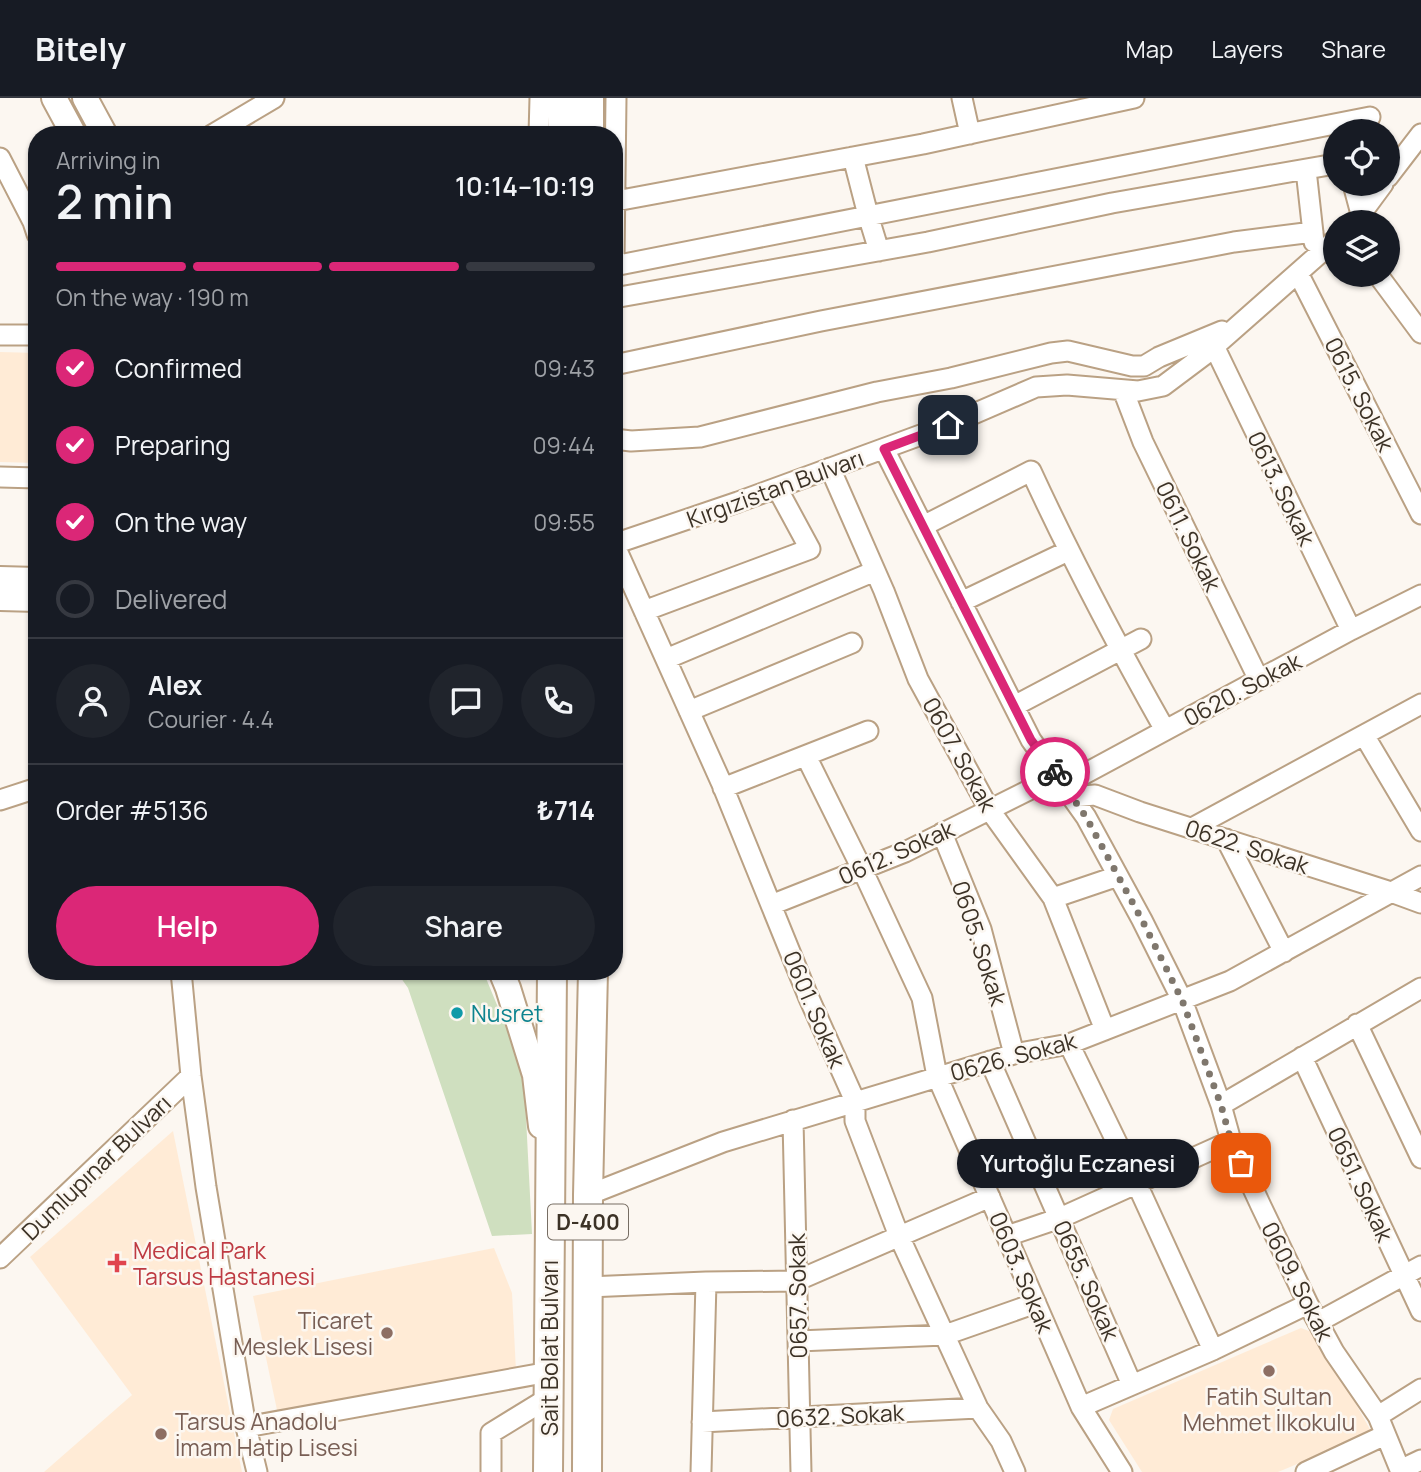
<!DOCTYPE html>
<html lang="en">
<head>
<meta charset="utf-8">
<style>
  :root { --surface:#171b24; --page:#20242c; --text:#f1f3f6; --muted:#9ea1a6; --line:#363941; --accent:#db2777 }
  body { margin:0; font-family:Manrope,sans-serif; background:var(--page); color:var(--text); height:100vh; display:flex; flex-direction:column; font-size:26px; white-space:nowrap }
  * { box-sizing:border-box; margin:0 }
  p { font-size:23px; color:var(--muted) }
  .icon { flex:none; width:38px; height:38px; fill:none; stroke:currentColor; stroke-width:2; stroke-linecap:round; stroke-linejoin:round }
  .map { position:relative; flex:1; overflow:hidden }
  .drawer { position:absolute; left:28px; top:28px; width:595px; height:854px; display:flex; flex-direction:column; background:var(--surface); border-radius:28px; box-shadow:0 2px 5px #0004 }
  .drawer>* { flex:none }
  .controls { position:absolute; left:1323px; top:21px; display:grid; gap:14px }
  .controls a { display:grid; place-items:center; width:77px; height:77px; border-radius:50%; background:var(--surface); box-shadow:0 2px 5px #0004; font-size:35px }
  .pin { position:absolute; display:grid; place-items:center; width:60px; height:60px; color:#fff; margin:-30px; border-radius:14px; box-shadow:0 4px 10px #0006 }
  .courier { position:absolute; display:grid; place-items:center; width:70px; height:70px; margin:-35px; border:5px solid #db2777; border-radius:50%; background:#fff; color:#222; box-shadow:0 2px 9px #0007 }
  .bubble { position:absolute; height:49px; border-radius:24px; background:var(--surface); box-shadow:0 2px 5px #0004; font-size:23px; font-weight:600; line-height:49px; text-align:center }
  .head em { font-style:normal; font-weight:600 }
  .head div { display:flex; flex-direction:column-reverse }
  .head { display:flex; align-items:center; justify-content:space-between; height:119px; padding:0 28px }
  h1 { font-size:46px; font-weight:600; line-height:52px }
  .bar { display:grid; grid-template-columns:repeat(4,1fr); gap:10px 7px; align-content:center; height:84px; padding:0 28px }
  .bar i { height:9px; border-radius:5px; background:var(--line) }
  .bar .on { background:var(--accent) }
  .bar p { grid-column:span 4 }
  .line { display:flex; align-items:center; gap:18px; padding:0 28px; border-top:2px solid var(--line) }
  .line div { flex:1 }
  .round { display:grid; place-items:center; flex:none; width:74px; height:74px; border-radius:37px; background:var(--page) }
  ol { padding:0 28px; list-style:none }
  li { display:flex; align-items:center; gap:21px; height:77px }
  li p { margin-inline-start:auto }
  li .icon { padding:7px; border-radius:50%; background:var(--accent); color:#fff; stroke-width:4 }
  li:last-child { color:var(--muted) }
  li i { width:38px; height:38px; border:4px solid var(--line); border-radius:50% }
  .button { display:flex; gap:14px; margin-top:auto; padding:14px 28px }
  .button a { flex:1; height:80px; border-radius:42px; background:var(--accent); color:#fff; font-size:28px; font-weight:600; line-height:80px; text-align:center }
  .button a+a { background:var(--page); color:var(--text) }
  header { display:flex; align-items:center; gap:42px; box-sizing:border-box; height:98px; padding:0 35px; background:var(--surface); border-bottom:2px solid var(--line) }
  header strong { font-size:33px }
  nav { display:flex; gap:38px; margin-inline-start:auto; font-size:24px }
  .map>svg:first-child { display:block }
  .built { fill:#ffebd6 }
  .green { fill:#cfdfbf }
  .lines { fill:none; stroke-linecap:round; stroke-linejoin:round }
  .minor-casing { stroke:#baa184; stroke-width:23 }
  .major-casing { stroke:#baa184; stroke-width:28 }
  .highway-casing { stroke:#baa184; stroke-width:32 }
  .minor { stroke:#fff; stroke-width:19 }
  .major { stroke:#fff; stroke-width:24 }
  .highway { stroke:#fff; stroke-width:28 }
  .done { stroke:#7f776d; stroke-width:7; stroke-dasharray:0 12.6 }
  .route { stroke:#db2777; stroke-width:9 }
  .culture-dot { fill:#0f9aa8; stroke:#fcf7f1; stroke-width:2.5 }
  .health-dot { fill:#e0444e; stroke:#fcf7f1; stroke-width:2.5 }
  .education-dot { fill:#8d6e63; stroke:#fcf7f1; stroke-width:2.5 }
  .labels { text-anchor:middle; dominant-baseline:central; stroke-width:5; stroke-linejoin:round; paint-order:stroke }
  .shield { fill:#fcf7f1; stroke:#766d63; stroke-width:2 }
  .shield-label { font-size:21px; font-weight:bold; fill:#3c3226 }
  .street-label { font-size:23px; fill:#3c3226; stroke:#fcf7f1 }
  .culture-label { font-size:23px; fill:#0d838f; stroke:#fcf7f1; text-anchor:start }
  .health-label { font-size:23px; fill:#be3a42; stroke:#fcf7f1; text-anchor:start }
  .education-label { font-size:23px; fill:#785e54; stroke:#fcf7f1; text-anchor:end }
</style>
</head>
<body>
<header>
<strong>Bitely</strong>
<nav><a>Map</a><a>Layers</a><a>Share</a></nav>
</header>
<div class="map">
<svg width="1421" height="1374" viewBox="0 0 1421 1374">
  <rect width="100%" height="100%" fill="#fcf7f1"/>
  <path class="built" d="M0,254L37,255V365L0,364Z
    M173,1033L242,1374H44L132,1297L30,1159Z
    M494,1150L512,1195L516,1273L277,1312L253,1198Z
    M1301,1230L1317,1236L1372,1335L1278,1374H1142L1109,1322L1113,1311Z"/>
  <path class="green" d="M396,873H483L521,965L525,1000L532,1136L492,1138L408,890Z"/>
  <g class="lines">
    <g class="minor-casing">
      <path id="minor" d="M962,0L970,36
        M212,37L274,0
        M539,37L540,0
        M853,59L868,117L879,153
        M0,60L33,124L37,136
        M1306,72L1314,144
        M1388,79L1421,36
        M1353,86L1361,116
        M616,103L923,46L1134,0
        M1355,124L1383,86
        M614,162L616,0
        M614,168L1370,19
        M1298,175L1421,416
        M1378,177L1421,235
        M614,200L928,144L1112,105L1335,66
        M0,237H37
        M1214,248L1351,532
        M614,267L821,223L1234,144L1313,134
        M1123,292L1143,344L1259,582
        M614,341L631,343L700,339L877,294L951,280L1051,255L1068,253L1132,268H1144L1159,259L1222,233
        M884,351L1031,642L1086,719L1142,822L1182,902L1221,1007L1231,1043L1261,1108L1308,1206L1334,1254L1378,1318L1401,1374
        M830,370L884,493L918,581L989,711L1053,800L1105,932
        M0,379L37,380
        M923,428L1031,373C1072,462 1117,547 1165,632
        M961,504L1068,453
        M644,513L810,451L777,390
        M666,561L875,473
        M1014,608L1141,541
        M689,613L852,545
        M1364,637L1421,733
        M806,658L862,771L922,900L937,978L1081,1309L1122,1374
        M1064,687L1351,532L1421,497
        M723,690L868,633
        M1072,699L1095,697L1140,714L1391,794L1421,805
        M0,702L37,690
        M1192,730L1421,606
        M942,735L981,831L1014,956
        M1226,741L1284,854
        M1053,800L1118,778
        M771,807L905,754L1057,678
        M181,873L191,978L206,1089L246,1329L257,1374
        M1357,926L1421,1060
        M1069,946L1136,1084L1213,1252
        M1302,959L1421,1213
        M990,963L1132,1287
        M1221,1007L1421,890
        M793,1022L801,1374
        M588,1097L723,1044L1014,956L1069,946L1230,883L1421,778
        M1007,1138L1060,1120L1231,1043
        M0,1160L191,978
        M588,1189L706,1184L796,1183L990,1099
        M1318,1224L1421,1168
        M798,1243L945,1237L1036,1205
        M1081,1309L1213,1252L1308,1206
        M1378,1318L1421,1291
        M702,1324L978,1310
        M246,1329L549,1274
        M1400,1372L1421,1362
        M491,1374V1335L548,1300
        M701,1374L706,1184
        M1015,1374L1001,1343L978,1310L899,1138L855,1023V1003L808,898L721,684L614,446L738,404L948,327L1036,289L1067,287L1138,293L1163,288L1207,255L1335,142
        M1306,1374L1385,1337"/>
    </g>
    <g class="major-casing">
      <path id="major" d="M54,0L74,37
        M85,0L105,37
        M0,481L37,482
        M0,500L37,501
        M501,873L508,890L535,977L541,1028"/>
    </g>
    <g class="highway-casing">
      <path id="highway" d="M563,37V0
        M589,37V0
        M548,1374L552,873
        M587,1374L588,1097L593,873"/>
    </g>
    <use href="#minor" class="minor"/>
    <use href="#major" class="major"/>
    <use href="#highway" class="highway"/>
  </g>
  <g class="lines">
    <path class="done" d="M1055,674L1086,719L1142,822L1182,902L1221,1007L1231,1043L1241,1065"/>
    <path class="route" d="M948,327L884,351L1031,642L1055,674"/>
  </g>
  <circle class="culture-dot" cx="457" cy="915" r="7"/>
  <path class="health-dot" d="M113.5 1154.5h7v7h7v7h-7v7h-7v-7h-7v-7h7z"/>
  <g class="education-dot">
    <circle cx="387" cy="1235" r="7"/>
    <circle cx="1269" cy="1273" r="7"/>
    <circle cx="161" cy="1336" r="7"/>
  </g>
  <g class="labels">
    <rect class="shield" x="548" y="1106.5" width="80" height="35" rx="5"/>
    <g class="shield-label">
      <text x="588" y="1124">D-400</text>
    </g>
    <g class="street-label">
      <text transform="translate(1360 296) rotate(63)">0615. Sokak</text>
      <text transform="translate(775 390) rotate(-20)">Kırgızistan Bulvarı</text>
      <text transform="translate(1282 390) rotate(64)">0613. Sokak</text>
      <text transform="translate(1189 438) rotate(64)">0611. Sokak</text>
      <text transform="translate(1242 591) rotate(-28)">0620. Sokak</text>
      <text transform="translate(960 656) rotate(61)">0607. Sokak</text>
      <text transform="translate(1247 748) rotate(18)">0622. Sokak</text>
      <text transform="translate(896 754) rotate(-24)">0612. Sokak</text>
      <text transform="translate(980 845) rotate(72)">0605. Sokak</text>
      <text transform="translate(815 911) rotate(67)">0601. Sokak</text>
      <text transform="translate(1013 958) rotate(-15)">0626. Sokak</text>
      <text transform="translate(96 1069) rotate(-44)">Dumlupınar Bulvarı</text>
      <text transform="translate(1361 1086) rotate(65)">0651. Sokak</text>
      <text transform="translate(1022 1174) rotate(67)">0603. Sokak</text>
      <text transform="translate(1087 1182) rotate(66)">0655. Sokak</text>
      <text transform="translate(1298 1183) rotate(63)">0609. Sokak</text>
      <text transform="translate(797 1198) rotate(-91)">0657. Sokak</text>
      <text transform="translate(549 1250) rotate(-90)">Sait Bolat Bulvarı</text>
      <text transform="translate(840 1317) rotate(-3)">0632. Sokak</text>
    </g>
    <g class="culture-label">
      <text x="471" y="915">Nusret</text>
    </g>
    <g class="health-label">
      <text x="133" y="1152">Medical Park<tspan x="133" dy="26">Tarsus Hastanesi</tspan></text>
    </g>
    <g class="education-label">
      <text x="373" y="1222">Ticaret<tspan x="373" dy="26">Meslek Lisesi</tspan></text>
      <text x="1269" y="1298" text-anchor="middle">Fatih Sultan<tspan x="1269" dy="26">Mehmet İlkokulu</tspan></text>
      <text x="175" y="1323" text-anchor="start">Tarsus Anadolu<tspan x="175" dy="26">İmam Hatip Lisesi</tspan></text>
    </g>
  </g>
</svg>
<div class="controls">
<a><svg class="icon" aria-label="locate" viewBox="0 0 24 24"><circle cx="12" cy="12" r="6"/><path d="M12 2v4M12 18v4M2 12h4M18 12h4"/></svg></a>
<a><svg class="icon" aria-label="layers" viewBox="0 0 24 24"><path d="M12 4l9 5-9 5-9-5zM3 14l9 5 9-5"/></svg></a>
</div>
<div class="pin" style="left:1241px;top:1065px;background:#ea580c"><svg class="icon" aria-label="bag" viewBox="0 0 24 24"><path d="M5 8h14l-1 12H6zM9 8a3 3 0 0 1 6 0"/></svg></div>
<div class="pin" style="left:948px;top:327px;background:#1f2937"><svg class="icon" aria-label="home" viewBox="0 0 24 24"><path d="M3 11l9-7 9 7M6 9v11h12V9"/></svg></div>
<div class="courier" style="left:1055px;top:674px"><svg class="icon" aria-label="bike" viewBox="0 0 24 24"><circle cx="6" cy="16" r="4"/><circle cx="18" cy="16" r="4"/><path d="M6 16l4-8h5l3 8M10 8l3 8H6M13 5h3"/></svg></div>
<div class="bubble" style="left:957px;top:1041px;width:242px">Yurtoğlu Eczanesi</div>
<section class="drawer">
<div class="head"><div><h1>2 min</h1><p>Arriving in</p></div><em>10:14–10:19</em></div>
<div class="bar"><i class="on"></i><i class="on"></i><i class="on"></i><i></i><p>On the way · 190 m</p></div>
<ol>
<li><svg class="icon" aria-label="check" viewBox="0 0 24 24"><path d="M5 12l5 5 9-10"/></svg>Confirmed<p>09:43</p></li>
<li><svg class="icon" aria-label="check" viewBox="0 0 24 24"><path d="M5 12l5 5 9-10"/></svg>Preparing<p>09:44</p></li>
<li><svg class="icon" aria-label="check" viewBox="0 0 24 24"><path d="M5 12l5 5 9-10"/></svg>On the way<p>09:55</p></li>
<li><i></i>Delivered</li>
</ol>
<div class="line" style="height:126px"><a class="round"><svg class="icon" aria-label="person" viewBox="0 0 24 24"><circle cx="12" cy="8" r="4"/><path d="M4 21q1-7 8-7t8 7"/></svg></a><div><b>Alex</b><p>Courier · 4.4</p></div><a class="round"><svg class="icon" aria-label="chat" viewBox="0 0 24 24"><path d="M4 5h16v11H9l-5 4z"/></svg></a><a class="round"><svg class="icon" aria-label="phone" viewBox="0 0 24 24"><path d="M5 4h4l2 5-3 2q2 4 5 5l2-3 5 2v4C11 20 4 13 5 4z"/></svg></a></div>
<div class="line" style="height:91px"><div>Order #5136</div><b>₺714</b></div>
<div class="button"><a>Help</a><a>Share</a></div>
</section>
</div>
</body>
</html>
